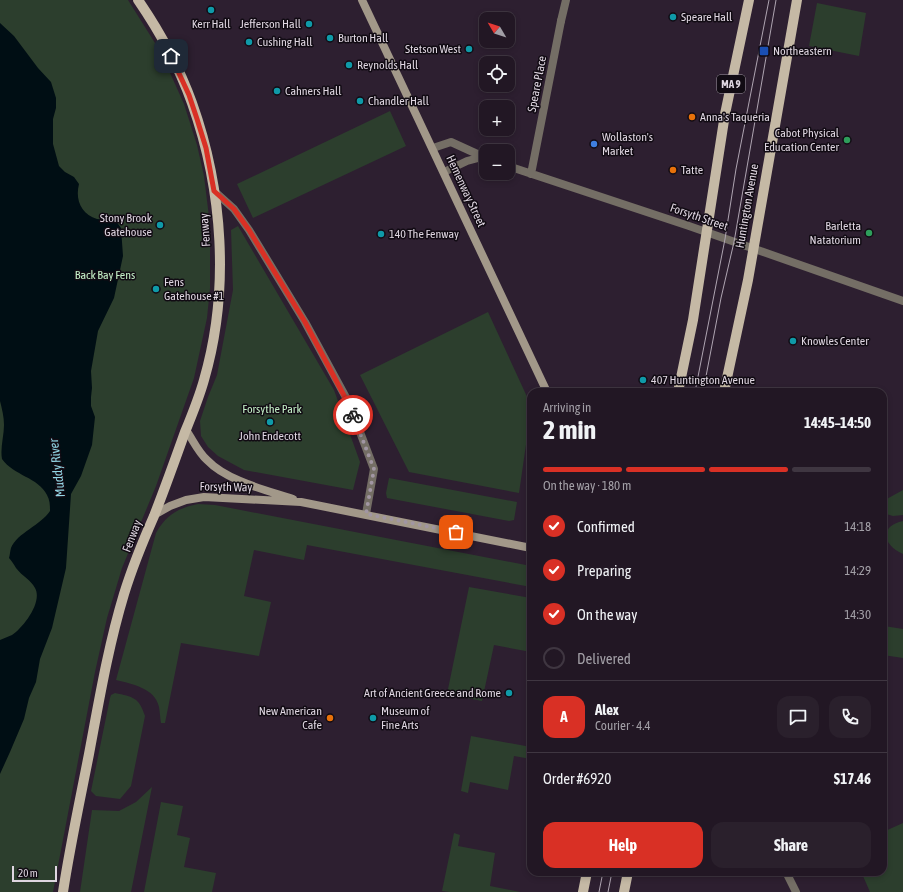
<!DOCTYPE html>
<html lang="en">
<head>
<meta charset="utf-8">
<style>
  :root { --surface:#221724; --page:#2a202c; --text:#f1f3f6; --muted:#a29fa6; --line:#3f3641; --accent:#d93025 }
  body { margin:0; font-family:"Asap Condensed",sans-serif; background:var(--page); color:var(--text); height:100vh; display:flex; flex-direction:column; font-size:15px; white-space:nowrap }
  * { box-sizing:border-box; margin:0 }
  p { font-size:13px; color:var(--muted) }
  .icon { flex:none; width:22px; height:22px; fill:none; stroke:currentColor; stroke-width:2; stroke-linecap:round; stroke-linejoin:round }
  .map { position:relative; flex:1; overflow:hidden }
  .drawer { position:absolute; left:527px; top:388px; width:360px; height:488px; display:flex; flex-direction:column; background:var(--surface); border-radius:12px; box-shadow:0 2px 6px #0003,0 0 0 1px var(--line) }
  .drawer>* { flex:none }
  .needle { width:26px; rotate:309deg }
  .fabs { position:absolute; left:479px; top:12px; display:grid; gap:8px }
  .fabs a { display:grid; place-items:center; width:36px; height:36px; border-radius:8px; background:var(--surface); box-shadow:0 2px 6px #0003,0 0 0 1px var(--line); font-size:20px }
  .scale { position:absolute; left:12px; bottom:10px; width:45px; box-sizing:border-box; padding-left:4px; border:2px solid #dfd6e1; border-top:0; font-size:11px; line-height:14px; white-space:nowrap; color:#dfd6e1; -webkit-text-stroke:3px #110b13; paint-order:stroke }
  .pin { position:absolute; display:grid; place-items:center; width:34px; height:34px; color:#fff; margin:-17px; border-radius:8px; box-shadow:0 2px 6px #0006 }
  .courier { position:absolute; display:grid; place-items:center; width:40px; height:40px; margin:-20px; border:3px solid #d93025; border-radius:50%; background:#fff; color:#222; box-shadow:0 1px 5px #0007 }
  .head em { font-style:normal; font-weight:700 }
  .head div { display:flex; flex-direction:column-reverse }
  .head { display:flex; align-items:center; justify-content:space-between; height:68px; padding:0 16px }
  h1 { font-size:26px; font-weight:700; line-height:30px }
  .bar { display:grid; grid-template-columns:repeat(4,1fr); gap:6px 4px; align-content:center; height:48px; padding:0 16px }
  .bar i { height:5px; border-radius:3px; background:var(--line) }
  .bar .on { background:var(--accent) }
  .bar p { grid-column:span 4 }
  .line { display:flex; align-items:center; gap:10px; padding:0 16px; border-top:1px solid var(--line) }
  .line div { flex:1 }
  .round { display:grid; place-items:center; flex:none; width:42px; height:42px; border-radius:12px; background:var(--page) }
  ol { padding:0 16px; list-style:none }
  li { display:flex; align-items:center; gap:12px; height:44px }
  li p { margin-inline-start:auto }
  li .icon { padding:4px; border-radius:50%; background:var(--accent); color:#fff; stroke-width:4 }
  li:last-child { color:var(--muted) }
  li i { width:22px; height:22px; border:2px solid var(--line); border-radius:50% }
  .action { display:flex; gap:8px; margin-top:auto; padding:8px 16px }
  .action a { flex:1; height:46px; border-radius:12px; background:var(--accent); color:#fff; font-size:16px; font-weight:700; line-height:46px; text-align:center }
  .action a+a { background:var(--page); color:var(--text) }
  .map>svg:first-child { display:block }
  .green { fill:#2c3e2d }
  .water { fill:#000e14 }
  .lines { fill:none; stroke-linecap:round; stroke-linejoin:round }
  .pedestrian { stroke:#746e65; stroke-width:8 }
  .minor { stroke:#746e65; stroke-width:8 }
  .tertiary { stroke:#746e65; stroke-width:8 }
  .secondary { stroke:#a29889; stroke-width:8 }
  .primary { stroke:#c5b9a5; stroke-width:10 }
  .tram { stroke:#afa5b2; stroke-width:1 }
  .done { stroke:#a196a3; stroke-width:4; stroke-dasharray:0 7.2 }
  .route { stroke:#d93025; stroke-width:5 }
  .culture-dot { fill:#0f9aa8; stroke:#110b13; stroke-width:1.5 }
  .transit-dot { fill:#1a4fb4; stroke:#110b13; stroke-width:1.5 }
  .food-dot { fill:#e8710a; stroke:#110b13; stroke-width:1.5 }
  .leisure-dot { fill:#2e9e5b; stroke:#110b13; stroke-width:1.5 }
  .shop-dot { fill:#3f7fe0; stroke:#110b13; stroke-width:1.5 }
  .labels { text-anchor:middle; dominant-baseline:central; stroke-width:3; stroke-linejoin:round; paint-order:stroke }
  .shield { fill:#110b13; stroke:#a199a3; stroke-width:1 }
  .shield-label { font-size:11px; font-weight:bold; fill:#dfd6e1 }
  .poi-label { font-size:12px; fill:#dfd6e1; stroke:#110b13; text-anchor:start }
  .street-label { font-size:12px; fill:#dfd6e1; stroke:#110b13 }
  .park-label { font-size:12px; fill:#c4f0c7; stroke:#110b13 }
  .water-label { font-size:13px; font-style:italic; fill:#93d6e6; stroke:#110b13 }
</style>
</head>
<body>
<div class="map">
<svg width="903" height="892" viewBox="0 0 903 892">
  <rect width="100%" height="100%" fill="#2d1f30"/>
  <path class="green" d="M0,0H128L155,43L171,75L184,104L197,145L204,176L210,225V288L207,318L194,378L156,486L122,568L107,618L95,672L53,892H0Z
    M817,3L866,13L859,56L809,46Z
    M390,111L406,146L253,218L237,184Z
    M238,226L334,390L360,462L353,490L244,470L218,456L208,447L201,436L200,421L208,397L217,375L233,290L231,230Z
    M488,312L529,401L530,417L519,493L409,472L360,375Z
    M389,478L517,502L514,520L509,521L387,498L386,493Z
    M903,490V515L893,516L886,514L883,508V501Z
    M198,504L215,505L531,566V587L307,545L304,560L254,550L244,596L271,602L259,656L181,643L165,723H161C160,718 160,712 159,707C155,688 132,684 116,680L156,533C166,515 178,508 198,504Z
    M903,521V554C882,545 879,526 903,521Z
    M469,587L531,598V652L494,645L482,701L447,694Z
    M884,626L903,629V658L883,655Z
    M115,693C133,697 139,697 145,716L131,786L120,799L96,796L91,791L110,698L111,695Z
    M471,736L531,747V759L514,756L508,790L470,782L468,793L461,791Z
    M152,787L131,892H80L92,810L119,811L136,802Z
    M161,802L183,806L177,835L190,838L184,867L216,873L212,892H144Z
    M903,823V892H870L863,876V872H883V832Z
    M454,833L460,835L458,846L495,853L490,886L520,892H449L442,891Z"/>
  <path class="water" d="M0,23L14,36L38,68L51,82L56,98V108L53,119V144L59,166L65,172L74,177L79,184C75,200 81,214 97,219C103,220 110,220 116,221L121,228L123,256L114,298L98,331L91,371L92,388L91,397V406L95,417L92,445L81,476L71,494L66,568L52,628L40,659L36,682L29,698L24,719L10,752L0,774V640C4,638 8,637 12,635C23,628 43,602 35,588C31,580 22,576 16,568C14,565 12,561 9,558C10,555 10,551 11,548C17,533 41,525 50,511C50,506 50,500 47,495C38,477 14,476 2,459C0,448 4,436 4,425C4,417 2,409 0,401Z"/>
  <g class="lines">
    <path class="pedestrian" d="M561,21L566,0"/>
    <path class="minor" d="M433,148L451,142L486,158
      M508,166L689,226L903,301
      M444,172L467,161L482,157
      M531,174L561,21
      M214,191L234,209L249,230L305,322L349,403L374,469L366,514"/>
    <path class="tertiary" d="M786,872L796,892"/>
    <path class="secondary" d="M362,0L547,392
      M186,430C193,440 198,452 207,460C227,481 266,490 293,499
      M154,515L170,506L186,500L204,497L301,502L531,548"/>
    <path class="primary" d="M678,392L693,320L725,114L749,0
      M724,392L748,280L797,0
      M63,892C70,846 80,800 89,754C99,701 108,647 124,594C132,568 143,541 154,516C165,488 175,460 185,432C192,415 199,398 204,380C230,291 223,190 192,103C179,67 160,32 138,0
      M583,892L587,872
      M624,892L628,872"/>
    <path class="tram" d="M695,392L725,239L736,169L769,0
      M703,392L721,298L734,242L776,0
      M599,892L603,872
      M608,892L612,872"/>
  </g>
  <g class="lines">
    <path class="done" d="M353,415L374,469L366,514L456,532"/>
    <path class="route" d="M171,56L189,95L197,119L206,148L214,191L234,209L249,230L305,322L348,403L353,415"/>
  </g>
  <g class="culture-dot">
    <circle cx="211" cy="10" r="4"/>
    <circle cx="673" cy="17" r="4"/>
    <circle cx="309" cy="24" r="4"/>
    <circle cx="330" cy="38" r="4"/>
    <circle cx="249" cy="42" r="4"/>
    <circle cx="469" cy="49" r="4"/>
    <circle cx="349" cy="65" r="4"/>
    <circle cx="277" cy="91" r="4"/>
    <circle cx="360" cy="101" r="4"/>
    <circle cx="160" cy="225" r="4"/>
    <circle cx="381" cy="234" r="4"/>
    <circle cx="156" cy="289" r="4"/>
    <circle cx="793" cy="341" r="4"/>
    <circle cx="643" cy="380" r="4"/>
    <circle cx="270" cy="422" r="4"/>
    <circle cx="509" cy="693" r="4"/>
    <circle cx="373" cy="718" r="4"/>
  </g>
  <rect class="transit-dot" x="759" y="46" width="10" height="10" rx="2"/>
  <g class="food-dot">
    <circle cx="692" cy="117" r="4"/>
    <circle cx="673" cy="170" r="4"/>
    <circle cx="330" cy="718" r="4"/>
  </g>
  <g class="leisure-dot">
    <circle cx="847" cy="140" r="4"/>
    <circle cx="869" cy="233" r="4"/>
  </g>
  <circle class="shop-dot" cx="594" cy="144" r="4"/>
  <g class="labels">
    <rect class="shield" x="717" y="75" width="28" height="18" rx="3"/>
    <g class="shield-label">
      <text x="731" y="84">MA 9</text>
    </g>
    <g class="poi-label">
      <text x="681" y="17">Speare Hall</text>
      <text x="211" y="24" text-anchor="middle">Kerr Hall</text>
      <text x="301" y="24" text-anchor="end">Jefferson Hall</text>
      <text x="338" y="38">Burton Hall</text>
      <text x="257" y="42">Cushing Hall</text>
      <text x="461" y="49" text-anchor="end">Stetson West</text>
      <text x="773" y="51">Northeastern</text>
      <text x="357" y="65">Reynolds Hall</text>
      <text x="285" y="91">Cahners Hall</text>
      <text x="368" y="101">Chandler Hall</text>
      <text x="700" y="117">Anna's Taqueria</text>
      <text x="839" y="133" text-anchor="end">Cabot Physical<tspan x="839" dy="14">Education Center</tspan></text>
      <text x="602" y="137">Wollaston's<tspan x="602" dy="14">Market</tspan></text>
      <text x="681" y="170">Tatte</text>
      <text x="152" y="218" text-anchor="end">Stony Brook<tspan x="152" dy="14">Gatehouse</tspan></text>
      <text x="861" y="226" text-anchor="end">Barletta<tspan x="861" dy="14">Natatorium</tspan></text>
      <text x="389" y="234">140 The Fenway</text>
      <text x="164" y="282">Fens<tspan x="164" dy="14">Gatehouse #1</tspan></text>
      <text x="801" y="341">Knowles Center</text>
      <text x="651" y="380">407 Huntington Avenue</text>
      <text x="270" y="436" text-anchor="middle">John Endecott</text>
      <text x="501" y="693" text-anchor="end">Art of Ancient Greece and Rome</text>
      <text x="322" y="711" text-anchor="end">New American<tspan x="322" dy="14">Cafe</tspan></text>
      <text x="381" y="711">Museum of<tspan x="381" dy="14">Fine Arts</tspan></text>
    </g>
    <g class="street-label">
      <text transform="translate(537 84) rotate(-79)">Speare Place</text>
      <text transform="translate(466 191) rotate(65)">Hemenway Street</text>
      <text transform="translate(747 206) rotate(-80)">Huntington Avenue</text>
      <text transform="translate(699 217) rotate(19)">Forsyth Street</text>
      <text transform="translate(205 230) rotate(-94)">Fenway</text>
      <text transform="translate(226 487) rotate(1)">Forsyth Way</text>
      <text transform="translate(132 536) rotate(-69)">Fenway</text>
    </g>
    <g class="park-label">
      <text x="105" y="275">Back Bay Fens</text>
      <text x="272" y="409">Forsythe Park</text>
    </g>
    <g class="water-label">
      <text transform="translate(57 468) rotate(-97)">Muddy River</text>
    </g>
  </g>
</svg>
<div class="fabs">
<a><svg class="needle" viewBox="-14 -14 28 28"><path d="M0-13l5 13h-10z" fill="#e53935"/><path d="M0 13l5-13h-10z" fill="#a29fa6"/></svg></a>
<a><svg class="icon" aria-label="locate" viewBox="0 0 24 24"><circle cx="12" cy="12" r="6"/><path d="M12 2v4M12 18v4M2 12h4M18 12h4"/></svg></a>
<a>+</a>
<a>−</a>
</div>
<div class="scale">20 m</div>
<div class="pin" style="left:456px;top:532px;background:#ea580c"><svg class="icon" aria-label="bag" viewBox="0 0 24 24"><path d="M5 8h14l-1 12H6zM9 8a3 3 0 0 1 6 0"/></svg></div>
<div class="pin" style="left:171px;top:56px;background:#1f2937"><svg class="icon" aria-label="home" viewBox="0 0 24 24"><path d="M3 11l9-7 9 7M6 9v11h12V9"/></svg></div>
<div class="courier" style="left:353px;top:415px"><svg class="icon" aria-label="bike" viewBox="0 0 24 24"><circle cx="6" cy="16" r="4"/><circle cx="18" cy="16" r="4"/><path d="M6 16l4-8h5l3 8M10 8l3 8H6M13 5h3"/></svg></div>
<section class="drawer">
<div class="head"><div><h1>2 min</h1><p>Arriving in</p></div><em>14:45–14:50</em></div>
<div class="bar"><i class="on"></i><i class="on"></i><i class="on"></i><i></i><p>On the way · 180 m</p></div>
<ol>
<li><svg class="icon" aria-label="check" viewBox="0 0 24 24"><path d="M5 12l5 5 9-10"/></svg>Confirmed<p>14:18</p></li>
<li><svg class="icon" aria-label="check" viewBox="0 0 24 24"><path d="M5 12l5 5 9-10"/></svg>Preparing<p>14:29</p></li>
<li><svg class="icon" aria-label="check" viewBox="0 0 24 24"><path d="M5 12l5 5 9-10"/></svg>On the way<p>14:30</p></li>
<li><i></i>Delivered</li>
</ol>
<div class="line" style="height:72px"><b class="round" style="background:var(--accent);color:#fff">A</b><div><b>Alex</b><p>Courier · 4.4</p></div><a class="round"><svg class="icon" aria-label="chat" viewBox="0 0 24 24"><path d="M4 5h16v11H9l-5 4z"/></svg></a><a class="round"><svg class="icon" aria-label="phone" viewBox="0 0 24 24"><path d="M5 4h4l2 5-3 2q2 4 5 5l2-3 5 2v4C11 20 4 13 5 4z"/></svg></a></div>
<div class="line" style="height:52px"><div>Order #6920</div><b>$17.46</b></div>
<div class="action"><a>Help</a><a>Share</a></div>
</section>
</div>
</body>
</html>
